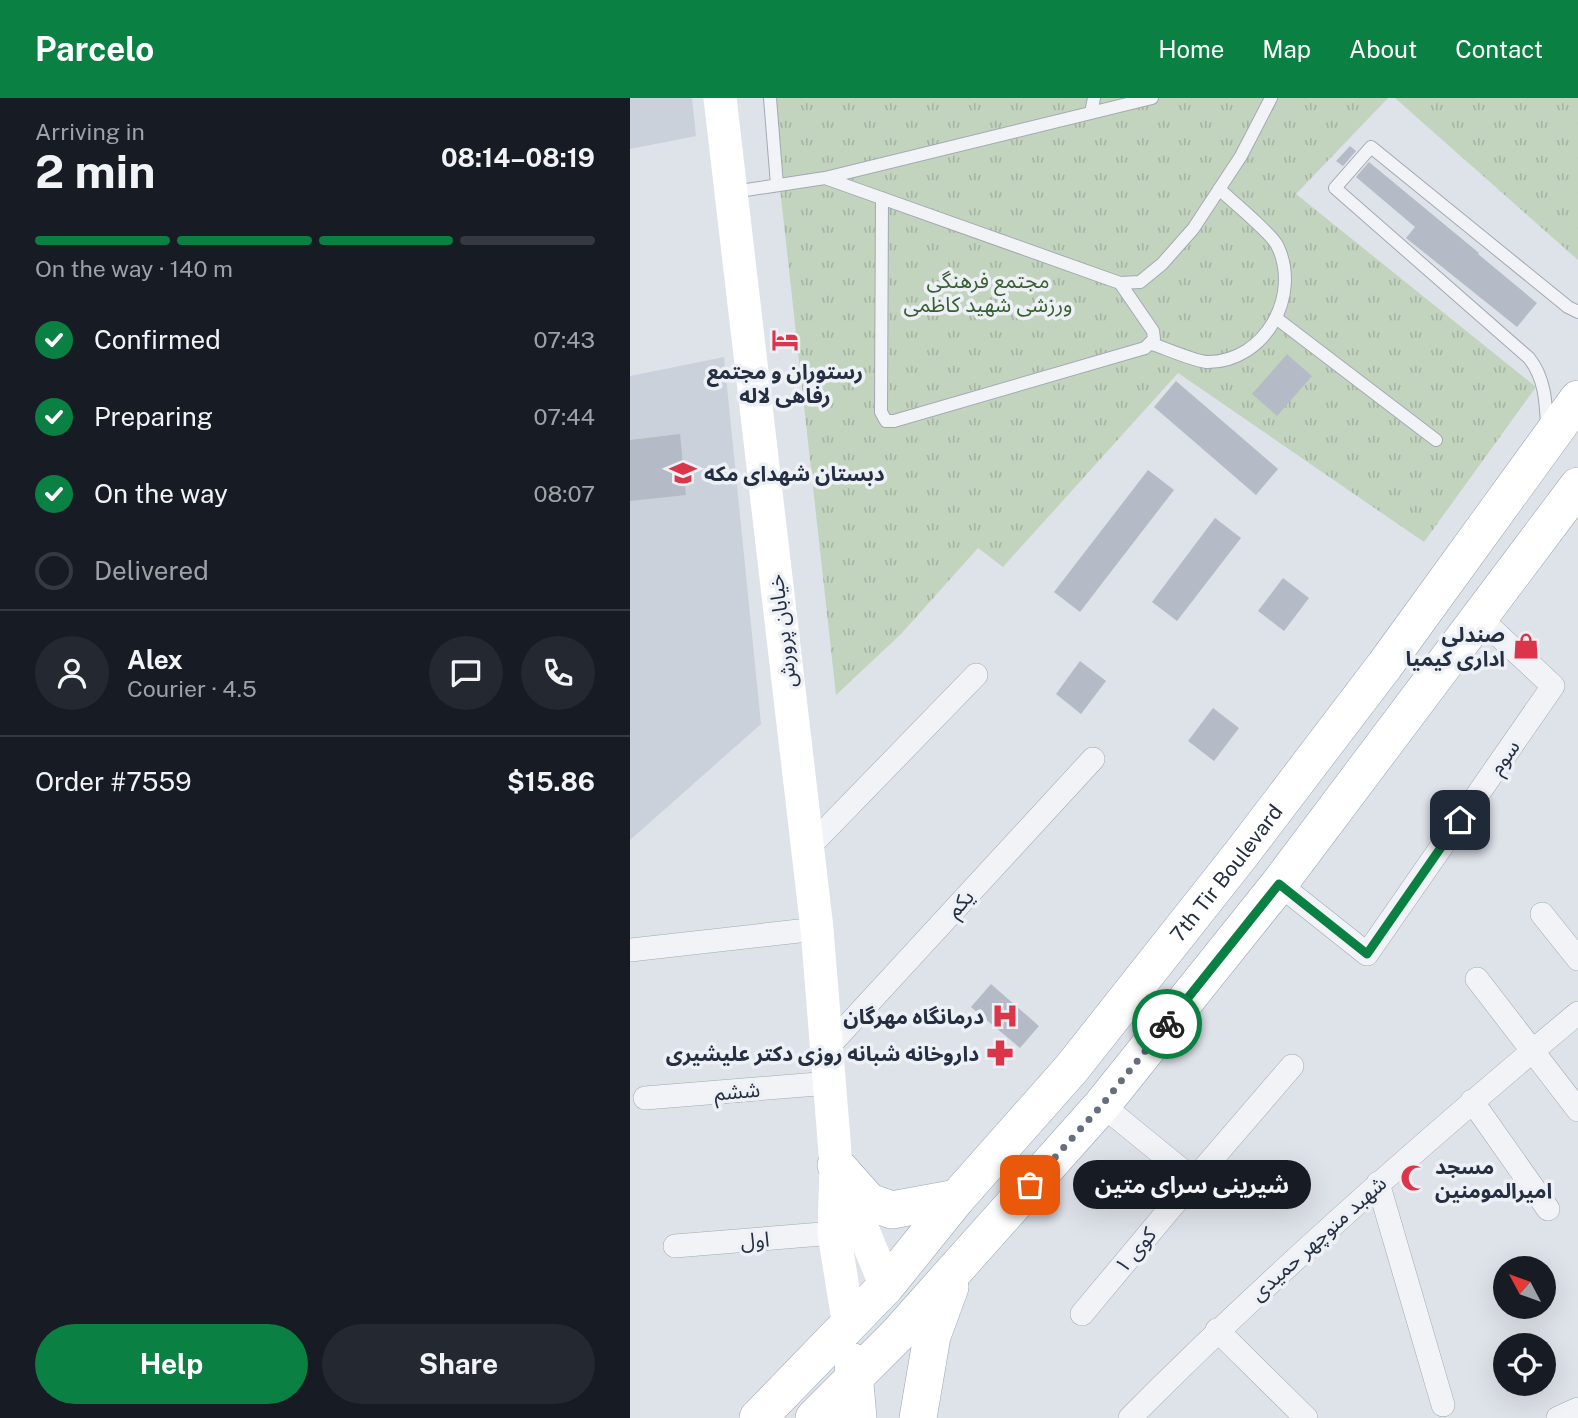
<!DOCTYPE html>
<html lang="en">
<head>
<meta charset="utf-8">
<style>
  :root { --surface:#171b24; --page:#242831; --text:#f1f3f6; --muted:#9ea1a6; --line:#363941; --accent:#0b8043 }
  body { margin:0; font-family:"Public Sans","Noto Sans Arabic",sans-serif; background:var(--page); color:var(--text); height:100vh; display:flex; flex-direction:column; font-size:26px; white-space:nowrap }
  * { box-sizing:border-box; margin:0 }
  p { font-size:23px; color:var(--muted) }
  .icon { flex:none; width:38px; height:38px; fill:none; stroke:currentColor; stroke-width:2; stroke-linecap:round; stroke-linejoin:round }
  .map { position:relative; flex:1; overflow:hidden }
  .sheet { display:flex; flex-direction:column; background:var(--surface); width:630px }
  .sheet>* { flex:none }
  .needle { width:46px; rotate:311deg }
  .controls { position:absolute; left:863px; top:1158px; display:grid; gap:14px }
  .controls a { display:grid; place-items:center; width:63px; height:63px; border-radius:50%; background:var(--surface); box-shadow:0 7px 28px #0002; font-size:35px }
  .pin { position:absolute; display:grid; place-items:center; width:60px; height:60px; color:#fff; margin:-30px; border-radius:14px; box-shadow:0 4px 10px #0006 }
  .courier { position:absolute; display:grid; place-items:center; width:70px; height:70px; margin:-35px; border:5px solid #0b8043; border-radius:50%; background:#fff; color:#222; box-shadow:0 2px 9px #0007 }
  .bubble { position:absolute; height:49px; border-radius:24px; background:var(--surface); box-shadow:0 7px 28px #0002; font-size:23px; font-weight:700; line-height:49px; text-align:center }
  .headline em { font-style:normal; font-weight:700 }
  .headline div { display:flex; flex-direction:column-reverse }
  .headline { display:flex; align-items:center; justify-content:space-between; height:119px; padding:0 35px }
  h1 { font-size:46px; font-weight:700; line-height:52px }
  .bar { display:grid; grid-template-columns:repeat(4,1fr); gap:10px 7px; align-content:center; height:84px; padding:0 35px }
  .bar i { height:9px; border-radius:5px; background:var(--line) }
  .bar .current { background:var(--accent) }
  .bar p { grid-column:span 4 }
  .line { display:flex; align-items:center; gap:18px; padding:0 35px; border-top:2px solid var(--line) }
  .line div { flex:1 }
  .round { display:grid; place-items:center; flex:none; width:74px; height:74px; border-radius:37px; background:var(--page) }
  ol { padding:0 35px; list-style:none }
  li { display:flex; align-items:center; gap:21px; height:77px }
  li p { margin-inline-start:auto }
  li .icon { padding:7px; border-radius:50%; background:var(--accent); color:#fff; stroke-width:4 }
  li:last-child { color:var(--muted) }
  li i { width:38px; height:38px; border:4px solid var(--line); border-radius:50% }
  .cta { display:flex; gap:14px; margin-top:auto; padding:14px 35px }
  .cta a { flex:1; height:80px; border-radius:42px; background:var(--accent); color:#fff; font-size:28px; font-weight:700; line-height:80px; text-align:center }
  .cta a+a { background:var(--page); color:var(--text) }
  header { display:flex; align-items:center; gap:42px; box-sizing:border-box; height:98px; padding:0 35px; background:var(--accent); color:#fff }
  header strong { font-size:33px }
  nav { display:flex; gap:38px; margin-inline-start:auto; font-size:24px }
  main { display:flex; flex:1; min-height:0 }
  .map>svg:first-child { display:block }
  .built { fill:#cbd1db }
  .park { fill:url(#park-tufts) }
  .building { fill:#b4bbc6 }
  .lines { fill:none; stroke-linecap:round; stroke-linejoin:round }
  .lane-casing { stroke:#a3a9b3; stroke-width:14 }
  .street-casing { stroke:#a3a9b3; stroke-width:24 }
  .primary-casing { stroke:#9ca5b6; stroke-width:38 }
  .lane { stroke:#f1f3f7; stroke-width:12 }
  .street { stroke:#f1f3f7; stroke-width:23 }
  .secondary { stroke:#fff; stroke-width:33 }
  .primary { stroke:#fff; stroke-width:37 }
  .done { stroke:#666e7c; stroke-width:7; stroke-dasharray:0 12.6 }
  .route { stroke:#0b8043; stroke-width:9 }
  .labels { text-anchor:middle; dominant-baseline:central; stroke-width:7; stroke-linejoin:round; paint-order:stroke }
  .park-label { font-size:21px; fill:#395e31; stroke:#edf1f6 }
  .poi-label { font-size:21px; font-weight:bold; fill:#252f41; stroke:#edf1f6; text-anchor:end }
  .street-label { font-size:21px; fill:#252f41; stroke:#edf1f6 }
</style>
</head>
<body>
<header>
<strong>Parcelo</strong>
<nav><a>Home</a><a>Map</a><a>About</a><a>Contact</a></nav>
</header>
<main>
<section class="sheet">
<div class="headline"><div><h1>2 min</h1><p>Arriving in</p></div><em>08:14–08:19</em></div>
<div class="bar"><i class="current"></i><i class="current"></i><i class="current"></i><i></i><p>On the way · 140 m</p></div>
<ol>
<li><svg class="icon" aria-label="check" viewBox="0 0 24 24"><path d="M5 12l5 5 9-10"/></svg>Confirmed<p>07:43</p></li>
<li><svg class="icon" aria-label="check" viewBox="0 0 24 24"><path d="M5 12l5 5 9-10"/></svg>Preparing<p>07:44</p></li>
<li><svg class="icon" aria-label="check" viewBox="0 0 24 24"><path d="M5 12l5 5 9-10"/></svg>On the way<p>08:07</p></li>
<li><i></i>Delivered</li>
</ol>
<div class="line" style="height:126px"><a class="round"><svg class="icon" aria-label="person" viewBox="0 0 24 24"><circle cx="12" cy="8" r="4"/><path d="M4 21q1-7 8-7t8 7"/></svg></a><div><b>Alex</b><p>Courier · 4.5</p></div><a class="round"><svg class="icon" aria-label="chat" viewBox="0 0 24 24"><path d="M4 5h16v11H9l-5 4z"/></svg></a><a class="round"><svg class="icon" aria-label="phone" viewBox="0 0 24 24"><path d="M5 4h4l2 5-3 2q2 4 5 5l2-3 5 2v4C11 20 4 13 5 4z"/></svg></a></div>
<div class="line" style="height:91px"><div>Order #7559</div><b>$15.86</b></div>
<div class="cta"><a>Help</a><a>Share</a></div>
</section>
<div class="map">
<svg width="948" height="1320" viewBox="0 0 948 1320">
  <defs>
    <pattern id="park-tufts" width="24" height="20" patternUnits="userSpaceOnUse" patternTransform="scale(1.75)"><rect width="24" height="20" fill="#c3d4be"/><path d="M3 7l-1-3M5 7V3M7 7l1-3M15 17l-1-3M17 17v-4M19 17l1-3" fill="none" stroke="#a7b6a4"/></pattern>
  </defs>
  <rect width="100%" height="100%" fill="#dee2e9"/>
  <path class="built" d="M0,0H62L66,38L0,51Z
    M94,259L131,626L0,742V278Z"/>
  <path class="park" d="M140,0H758L666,96L906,289L794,444L548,275L373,469L348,450L271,536L206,597Z
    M765,0H948V162Z"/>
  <path class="building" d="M720,48L726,53L713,68L706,63Z
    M739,64L849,155L848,156L907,205L887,229L776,140L785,129L726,79Z
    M657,256L682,278L647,318L622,296Z
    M546,283L648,371L626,397L524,309Z
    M50,336L56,397L0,403V342Z
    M518,372L544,392L450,514L424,494Z
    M585,420L611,440L547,523L522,504Z
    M653,480L679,500L654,533L628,513Z
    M450,563L476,583L451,616L426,596Z
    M583,610L609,630L584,663L558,643Z
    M361,886L409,928L390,950L341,909Z"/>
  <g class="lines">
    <g class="lane-casing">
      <path id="lane" d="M140,0L147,87
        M461,15L464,0
        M195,80L490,185L510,184L532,166L563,131L611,58L641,0
        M103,94L195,80L522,0
        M252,100L251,314L256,323H264L515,250L524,241L523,233L490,185
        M646,220L806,342
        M522,246C535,250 566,264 578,264C635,264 672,197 647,147C641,135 601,102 589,91
        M917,329C916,304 915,280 899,260L705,90L741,49L938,209L948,214"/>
    </g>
    <g class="street-casing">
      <path id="street" d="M177,751L346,577
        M649,786L737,856L923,588L850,520
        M912,816L948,861
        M0,852L187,831
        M847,881L948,1012
        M197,950L463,661
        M15,1000L200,985
        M842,1003L918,1111
        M564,1082L662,968
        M748,1085L813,1307
        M45,1148L204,1135
        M452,1216L564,1082L472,1007
        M587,1232L676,1320
        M500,1320C642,1177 793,1044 948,915
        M928,1320L948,1311"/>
    </g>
    <g class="primary-casing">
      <g id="primary">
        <path d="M206,1067L239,1104L262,1112L327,1100"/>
        <path d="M223,1264L228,1320"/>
        <path id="s1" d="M128,1320L256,1188L327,1100L442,970L612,755L755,567L948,301"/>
        <path d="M184,1320L267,1237L472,1007L649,786L948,388"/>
        <path d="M288,1320L302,1238L320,1189"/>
      </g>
    </g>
    <use href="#lane" class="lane"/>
    <use href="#street" class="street"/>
    <path class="secondary" d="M90,0L187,831L206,1067L204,1135L219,1228
      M211,1079L256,1188"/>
    <use href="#primary" class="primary"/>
  </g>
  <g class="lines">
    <path class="done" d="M400,1087L472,1007L537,926"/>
    <path class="route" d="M537,926L649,786L737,856L830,722"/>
  </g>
  <defs>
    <g id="hotel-bare" transform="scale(2.1)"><path d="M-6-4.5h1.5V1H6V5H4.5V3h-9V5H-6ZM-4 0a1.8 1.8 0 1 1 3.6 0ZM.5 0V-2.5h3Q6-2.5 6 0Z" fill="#dc354a" stroke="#edf1f6" stroke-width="2.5" paint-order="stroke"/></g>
    <g id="school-bare" transform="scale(2.1)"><path d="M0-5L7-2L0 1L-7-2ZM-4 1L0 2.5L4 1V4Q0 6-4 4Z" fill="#dc354a" stroke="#edf1f6" stroke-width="2.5" paint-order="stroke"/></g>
    <g id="shop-bare" transform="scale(2.1)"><path d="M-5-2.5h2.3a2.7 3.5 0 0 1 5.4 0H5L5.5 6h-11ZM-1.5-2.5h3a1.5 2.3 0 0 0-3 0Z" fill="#dc354a" stroke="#edf1f6" stroke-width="2.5" paint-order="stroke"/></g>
    <g id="hospital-bare" transform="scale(2.1)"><path d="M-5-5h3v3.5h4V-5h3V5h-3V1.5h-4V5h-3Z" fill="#dc354a" stroke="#edf1f6" stroke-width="2.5" paint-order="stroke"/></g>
    <g id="pharmacy-bare" transform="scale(2.1)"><path d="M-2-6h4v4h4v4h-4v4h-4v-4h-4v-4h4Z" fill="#dc354a" stroke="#edf1f6" stroke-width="2.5" paint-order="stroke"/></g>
    <g id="mosque-bare" transform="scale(2.1)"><path d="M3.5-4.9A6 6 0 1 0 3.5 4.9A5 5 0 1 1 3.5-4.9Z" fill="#dc354a" stroke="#edf1f6" stroke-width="2.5" paint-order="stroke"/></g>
  </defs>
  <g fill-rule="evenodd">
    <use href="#hotel-bare" x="155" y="242"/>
    <use href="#school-bare" x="53" y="375"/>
    <use href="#shop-bare" x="896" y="548"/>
    <use href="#hospital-bare" x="375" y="918"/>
    <use href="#pharmacy-bare" x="370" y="955"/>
    <use href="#mosque-bare" x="784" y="1080"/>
  </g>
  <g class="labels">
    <g class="park-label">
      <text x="358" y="182">مجتمع فرهنگی<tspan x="358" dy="24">ورزشی شهید کاظمی</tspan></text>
    </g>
    <g class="poi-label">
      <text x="155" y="273" text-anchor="middle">رستوران و مجتمع<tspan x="155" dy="24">رفاهی لاله</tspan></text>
      <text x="74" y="375" text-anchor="start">دبستان شهدای مکه</text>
      <text x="875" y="536">صندلی<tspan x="875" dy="24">اداری کیمیا</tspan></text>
      <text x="354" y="918">درمانگاه مهرگان</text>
      <text x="349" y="955">داروخانه شبانه روزی دکتر علیشیری</text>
      <text x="805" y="1068" text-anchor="start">مسجد<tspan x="805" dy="24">امیرالمومنین</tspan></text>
    </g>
    <g class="street-label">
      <text transform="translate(152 533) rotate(-97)">خیابان پرورش</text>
      <text transform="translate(874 659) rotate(-55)">سوم</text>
      <text stroke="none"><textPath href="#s1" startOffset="719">7th Tir Boulevard</textPath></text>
      <text transform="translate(330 805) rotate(-47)">یکم</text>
      <text transform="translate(107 993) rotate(-5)">ششم</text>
      <text transform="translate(688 1140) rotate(-42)">شهبد منوچهر حمیدی</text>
      <text transform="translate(125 1142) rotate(-4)">اول</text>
      <text transform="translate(505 1152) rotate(-50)">کوی ۱</text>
    </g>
  </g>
</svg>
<div class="controls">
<a><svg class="needle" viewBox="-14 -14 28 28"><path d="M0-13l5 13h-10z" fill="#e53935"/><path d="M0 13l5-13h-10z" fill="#9ea1a6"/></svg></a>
<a><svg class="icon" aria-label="locate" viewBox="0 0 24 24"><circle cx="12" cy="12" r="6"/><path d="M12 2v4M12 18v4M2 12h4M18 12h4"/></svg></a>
</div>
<div class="pin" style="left:400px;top:1087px;background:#ea580c"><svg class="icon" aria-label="bag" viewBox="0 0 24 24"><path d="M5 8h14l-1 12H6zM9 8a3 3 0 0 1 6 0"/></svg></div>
<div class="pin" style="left:830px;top:722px;background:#1f2937"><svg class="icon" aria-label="home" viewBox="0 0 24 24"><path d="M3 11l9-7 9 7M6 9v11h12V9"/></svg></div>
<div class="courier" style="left:537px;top:926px"><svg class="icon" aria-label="bike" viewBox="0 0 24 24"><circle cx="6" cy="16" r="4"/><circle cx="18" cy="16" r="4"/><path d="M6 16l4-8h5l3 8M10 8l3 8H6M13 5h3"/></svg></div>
<div class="bubble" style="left:443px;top:1062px;width:238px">شیرینی سرای متین</div>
</div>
</main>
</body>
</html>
